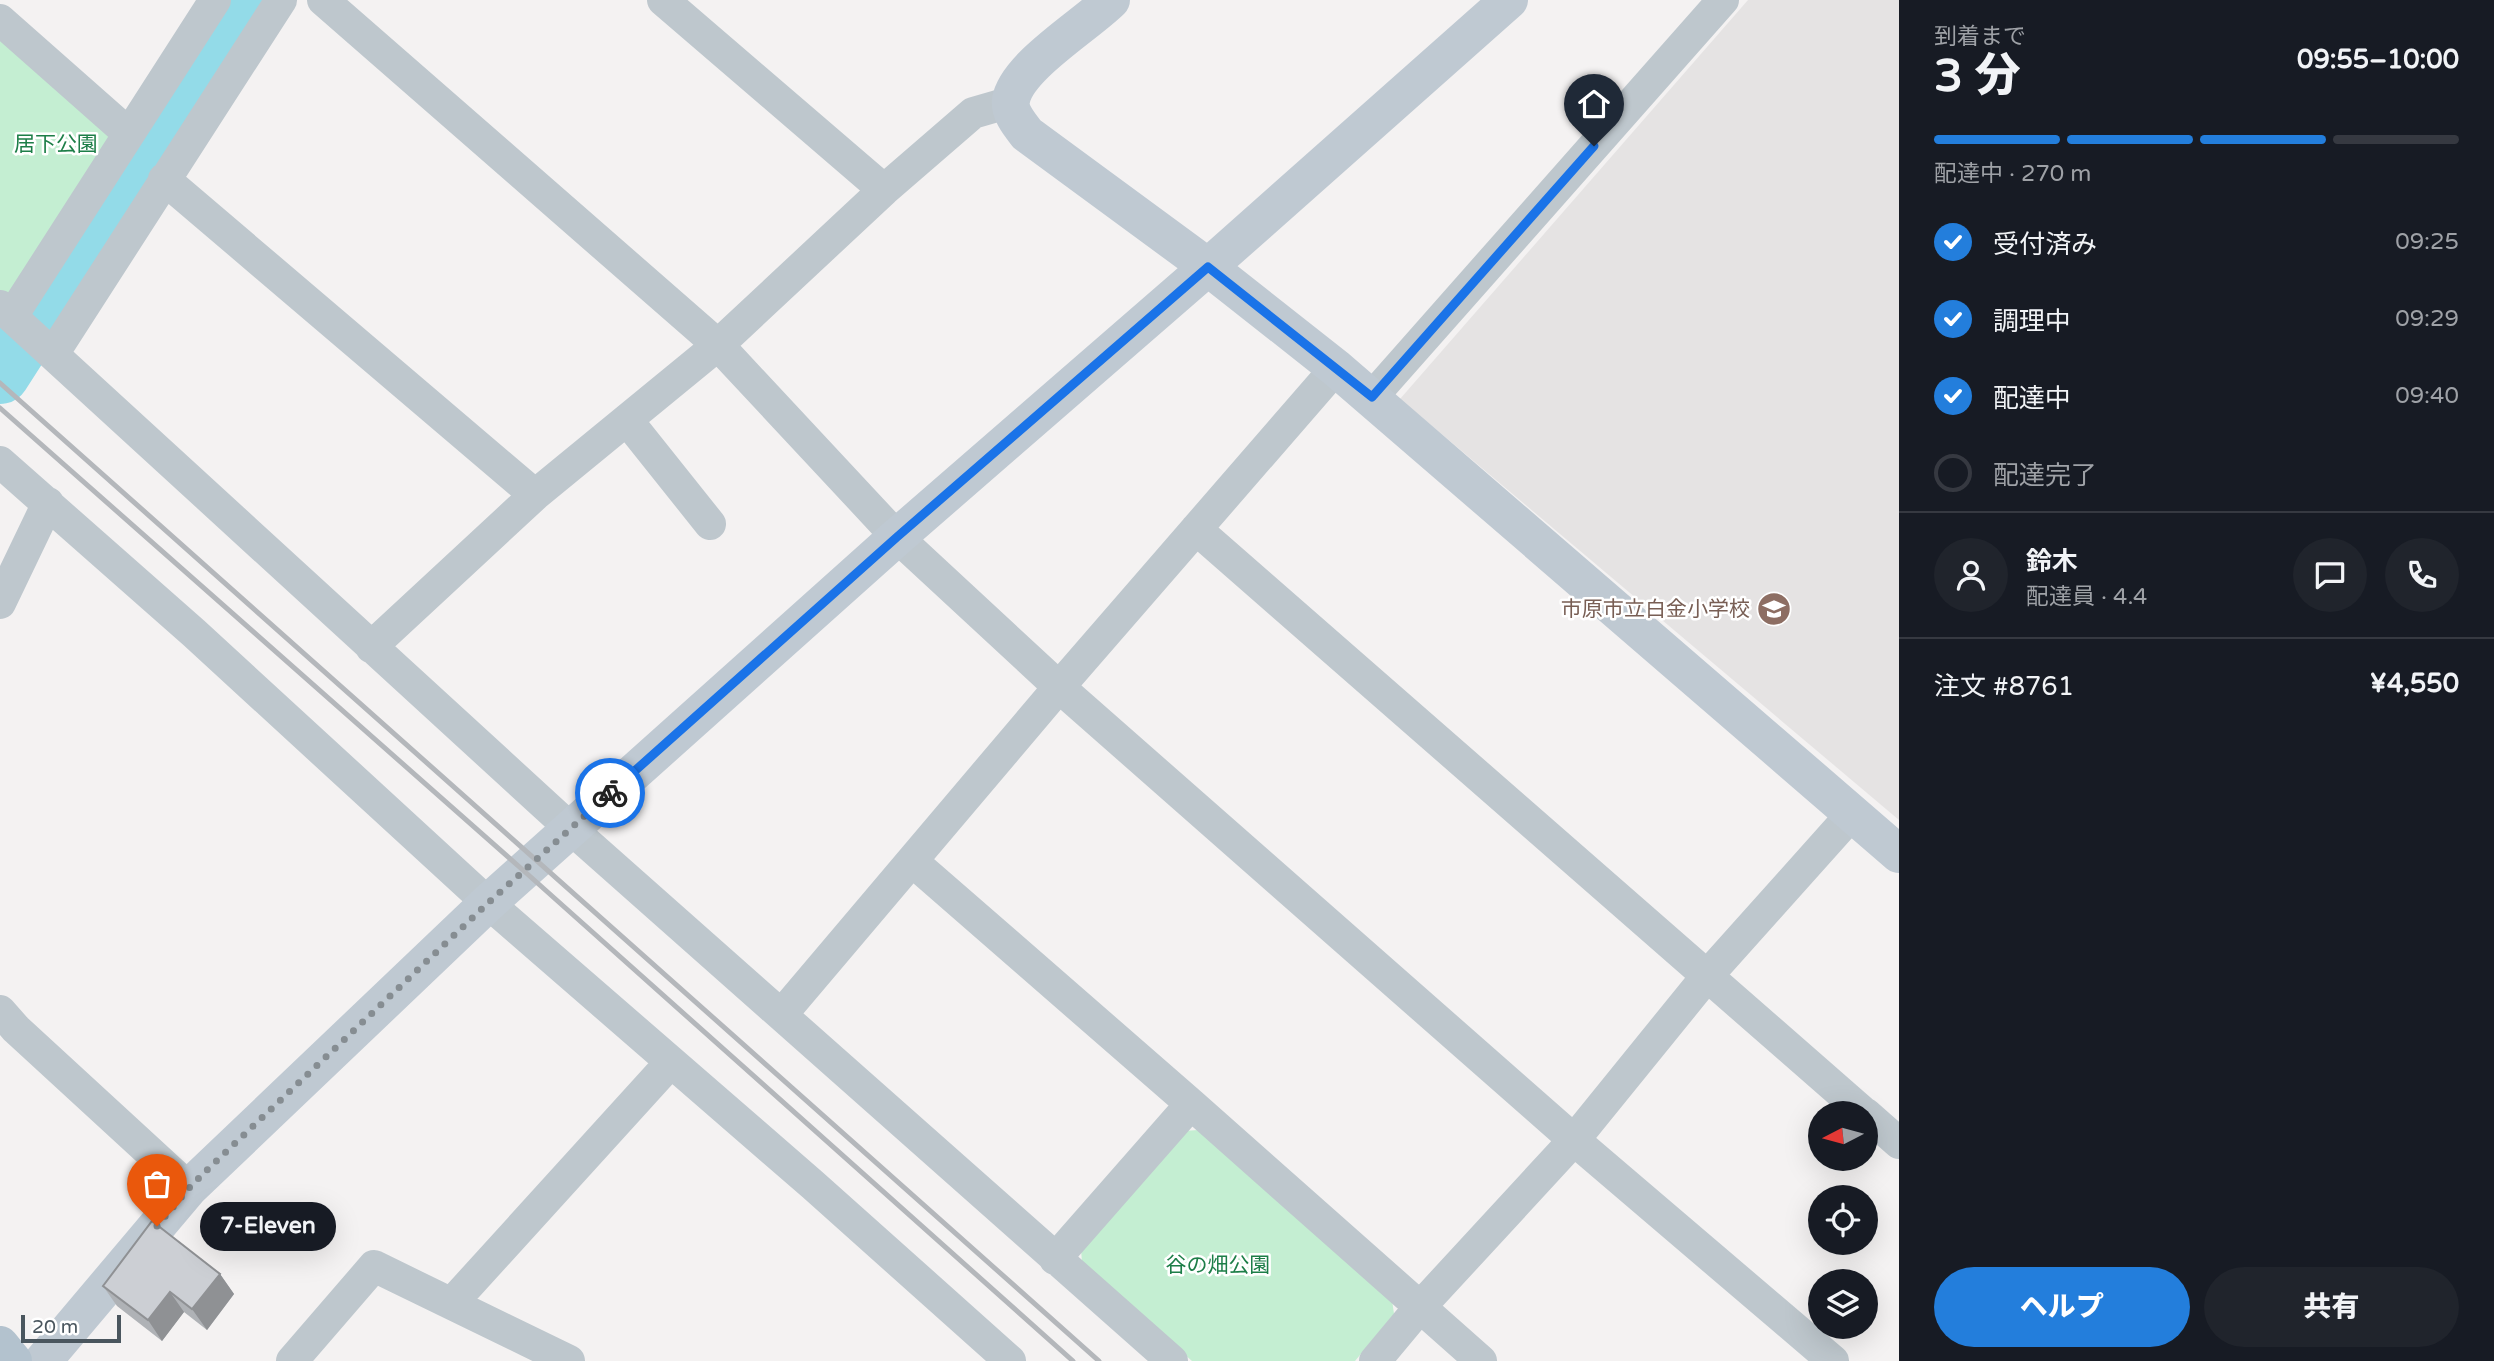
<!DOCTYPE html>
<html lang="ja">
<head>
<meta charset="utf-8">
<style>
  :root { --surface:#171b24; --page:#20242c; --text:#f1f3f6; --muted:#9ea1a6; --line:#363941; --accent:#237edc }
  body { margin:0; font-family:"Varela Round","Noto Sans JP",sans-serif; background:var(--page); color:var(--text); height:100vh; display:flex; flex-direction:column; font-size:26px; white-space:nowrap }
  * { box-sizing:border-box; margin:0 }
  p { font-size:23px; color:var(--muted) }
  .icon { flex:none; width:38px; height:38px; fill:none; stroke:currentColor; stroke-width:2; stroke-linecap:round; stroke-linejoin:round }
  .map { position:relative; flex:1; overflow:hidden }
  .sheet { display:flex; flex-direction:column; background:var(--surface); width:595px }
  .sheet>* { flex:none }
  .needle { width:46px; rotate:264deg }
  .buttons { position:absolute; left:1808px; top:1101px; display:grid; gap:14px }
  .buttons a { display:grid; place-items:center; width:70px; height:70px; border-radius:50%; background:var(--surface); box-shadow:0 7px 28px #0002; font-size:35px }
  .scale { position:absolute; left:21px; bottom:18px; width:100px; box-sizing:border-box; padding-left:7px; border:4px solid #4a565e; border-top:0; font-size:19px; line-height:24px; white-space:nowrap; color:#4a565e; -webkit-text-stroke:5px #fff; paint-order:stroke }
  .pin { position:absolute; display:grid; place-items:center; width:60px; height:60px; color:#fff; margin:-72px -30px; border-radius:50% 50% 50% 0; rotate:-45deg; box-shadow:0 0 7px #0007 }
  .pin .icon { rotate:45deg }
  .courier { position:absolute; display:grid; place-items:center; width:70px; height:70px; margin:-35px; border:5px solid #1a73e8; border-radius:50%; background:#fff; color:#222; box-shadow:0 2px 9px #0007 }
  .bubble { position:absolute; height:49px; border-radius:24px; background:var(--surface); box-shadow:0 7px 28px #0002; font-size:23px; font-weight:800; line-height:49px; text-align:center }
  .summary em { font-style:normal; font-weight:800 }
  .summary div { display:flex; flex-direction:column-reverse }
  .summary { display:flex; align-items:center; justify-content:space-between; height:119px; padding:0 35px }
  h1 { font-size:46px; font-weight:800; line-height:52px }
  .bar { display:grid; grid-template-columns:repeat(4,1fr); gap:10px 7px; align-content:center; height:84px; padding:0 35px }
  .bar i { height:9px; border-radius:5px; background:var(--line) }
  .bar .current { background:var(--accent) }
  .bar p { grid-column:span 4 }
  .line { display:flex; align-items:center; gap:18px; padding:0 35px; border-top:2px solid var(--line) }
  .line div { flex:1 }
  .round { display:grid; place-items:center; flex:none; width:74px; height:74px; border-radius:37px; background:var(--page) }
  ol { padding:0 35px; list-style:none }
  li { display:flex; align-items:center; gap:21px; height:77px }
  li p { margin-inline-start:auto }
  li .icon { padding:7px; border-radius:50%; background:var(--accent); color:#fff; stroke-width:4 }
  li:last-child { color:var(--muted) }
  li i { width:38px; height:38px; border:4px solid var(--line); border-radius:50% }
  .action { display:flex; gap:14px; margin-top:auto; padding:14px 35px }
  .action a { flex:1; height:80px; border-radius:42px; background:var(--accent); color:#fff; font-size:28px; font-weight:800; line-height:80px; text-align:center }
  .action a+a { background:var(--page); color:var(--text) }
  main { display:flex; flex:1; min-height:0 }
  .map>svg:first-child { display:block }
  .education { fill:#e5e3e3 }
  .green { fill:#c4eed2 }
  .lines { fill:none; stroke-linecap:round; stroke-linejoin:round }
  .river { stroke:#93dbe8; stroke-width:60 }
  .street { stroke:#bec7cd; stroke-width:32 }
  .secondary { stroke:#bfc9d2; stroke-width:38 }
  .primary { stroke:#b3c2ce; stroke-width:38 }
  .rail { stroke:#b4b7bb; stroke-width:5 }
  .wall { fill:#afb2b6 }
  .shaded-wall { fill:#8f9194 }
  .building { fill:#cccfd4; stroke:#8f9194; stroke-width:2 }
  .done { stroke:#868d92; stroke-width:7; stroke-dasharray:0 12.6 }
  .route { stroke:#1a73e8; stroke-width:9 }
  .labels { text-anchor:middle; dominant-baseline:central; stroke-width:5; stroke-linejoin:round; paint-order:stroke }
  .park-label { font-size:21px; fill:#1d7e48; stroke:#fff }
  .education-label { font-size:21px; fill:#785e54; stroke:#fff; text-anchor:end }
</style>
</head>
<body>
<main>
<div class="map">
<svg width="1899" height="1361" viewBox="0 0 1899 1361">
  <rect width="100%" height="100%" fill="#f4f2f2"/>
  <path class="education" d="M1748,0H1899V820L1400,399Z"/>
  <path class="green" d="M0,20L128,133L0,306Z
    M1198,1130L1392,1300L1394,1314L1355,1361H1192L1082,1263L1081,1249L1184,1131Z"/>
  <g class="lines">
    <path class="river" d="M0,374L240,0"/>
    <path class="street" d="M323,0L718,345L897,537L1059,687L1574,1140L1833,1361
      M663,0L884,190
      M0,20L128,133
      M164,179L535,495
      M0,306L570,828L1172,1361
      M12,316L215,0
      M53,354L281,0
      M1372,397L1723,0
      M627,420L710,524
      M0,462L194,633L488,903L813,1185L1010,1361
      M1196,529L1864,1113
      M0,603L48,503
      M371,647L535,495L718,345L884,190L973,113L1011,102
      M912,861L1191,1104L1481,1361
      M0,1011L16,1029L189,1188
      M782,1014L1059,687L1336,368
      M1866,1114L1899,1143
      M1055,1259L1191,1104
      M452,1303L671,1062
      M292,1361L374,1266L569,1361
      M1375,1361L1420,1307L1574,1140L1707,976L1852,814"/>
    <path class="secondary" d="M1111,0C1086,25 1017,66 1011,100C1009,112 1020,125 1027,134L1208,267L1336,368L1899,854
      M43,1361L189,1188L488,903L897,537L1208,267L1509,0"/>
    <path class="primary" d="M0,1345L13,1361"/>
    <path class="rail" d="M0,383L1099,1361
      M0,408L524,871L1073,1361"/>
  </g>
  <path class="wall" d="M220,1274L234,1294L207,1330L184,1312L162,1341L117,1306L103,1286Z"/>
  <path class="shaded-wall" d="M220,1274L234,1294L207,1330L192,1309Z
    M170,1292L184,1312L162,1341L148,1320Z"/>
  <path class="building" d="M152,1221L220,1274L192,1309L170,1292L148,1320L103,1286Z"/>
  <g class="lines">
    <path class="done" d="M157,1226L189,1188L209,1168L488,903L610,793"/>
    <path class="route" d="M610,793L897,537L1208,267L1372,397L1594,146"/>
  </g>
  <defs>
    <g id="school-disc" transform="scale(1.75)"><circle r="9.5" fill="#8d6e63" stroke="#fff"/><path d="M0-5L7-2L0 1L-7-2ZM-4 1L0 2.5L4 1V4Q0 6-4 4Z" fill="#fff"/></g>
  </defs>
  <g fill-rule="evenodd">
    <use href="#school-disc" x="1774" y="609"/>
  </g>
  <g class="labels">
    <g class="park-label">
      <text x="56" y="144">居下公園</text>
      <text x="1218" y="1265">谷の畑公園</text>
    </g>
    <g class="education-label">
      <text x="1750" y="609">市原市立白金小学校</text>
    </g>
  </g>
</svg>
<div class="buttons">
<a><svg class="needle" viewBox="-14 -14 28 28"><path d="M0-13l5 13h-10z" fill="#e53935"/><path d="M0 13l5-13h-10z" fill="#9ea1a6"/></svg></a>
<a><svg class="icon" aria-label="locate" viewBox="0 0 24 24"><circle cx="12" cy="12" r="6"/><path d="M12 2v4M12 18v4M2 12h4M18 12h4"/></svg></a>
<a><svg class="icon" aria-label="layers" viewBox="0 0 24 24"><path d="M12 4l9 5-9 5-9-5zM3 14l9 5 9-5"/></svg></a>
</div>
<div class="scale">20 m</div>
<div class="pin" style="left:157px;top:1226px;background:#ea580c"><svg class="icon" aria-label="bag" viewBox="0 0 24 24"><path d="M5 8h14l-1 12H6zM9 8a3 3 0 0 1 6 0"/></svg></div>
<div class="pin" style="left:1594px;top:146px;background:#1f2937"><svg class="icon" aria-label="home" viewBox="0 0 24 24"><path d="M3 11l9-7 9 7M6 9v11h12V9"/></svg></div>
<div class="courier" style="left:610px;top:793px"><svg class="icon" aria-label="bike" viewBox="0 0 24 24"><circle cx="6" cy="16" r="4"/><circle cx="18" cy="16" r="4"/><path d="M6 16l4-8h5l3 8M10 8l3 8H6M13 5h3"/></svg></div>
<div class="bubble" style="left:200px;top:1202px;width:136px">7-Eleven</div>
</div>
<section class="sheet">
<div class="summary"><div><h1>3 分</h1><p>到着まで</p></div><em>09:55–10:00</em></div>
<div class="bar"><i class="current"></i><i class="current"></i><i class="current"></i><i></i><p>配達中 · 270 m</p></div>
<ol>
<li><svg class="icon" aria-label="check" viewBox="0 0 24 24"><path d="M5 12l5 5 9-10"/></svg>受付済み<p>09:25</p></li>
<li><svg class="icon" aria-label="check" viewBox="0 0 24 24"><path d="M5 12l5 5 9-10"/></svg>調理中<p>09:29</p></li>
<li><svg class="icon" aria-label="check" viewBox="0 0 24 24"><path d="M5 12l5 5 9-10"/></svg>配達中<p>09:40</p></li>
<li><i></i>配達完了</li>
</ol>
<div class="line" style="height:126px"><a class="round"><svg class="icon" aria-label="person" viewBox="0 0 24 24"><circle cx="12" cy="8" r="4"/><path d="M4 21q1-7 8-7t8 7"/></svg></a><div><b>鈴木</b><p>配達員 · 4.4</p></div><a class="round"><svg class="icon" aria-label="chat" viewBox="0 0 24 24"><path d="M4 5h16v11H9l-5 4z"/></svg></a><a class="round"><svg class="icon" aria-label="phone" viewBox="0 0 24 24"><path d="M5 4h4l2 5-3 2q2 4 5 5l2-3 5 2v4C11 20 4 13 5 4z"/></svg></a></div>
<div class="line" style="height:91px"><div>注文 #8761</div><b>¥4,550</b></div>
<div class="action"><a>ヘルプ</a><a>共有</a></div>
</section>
</main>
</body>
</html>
